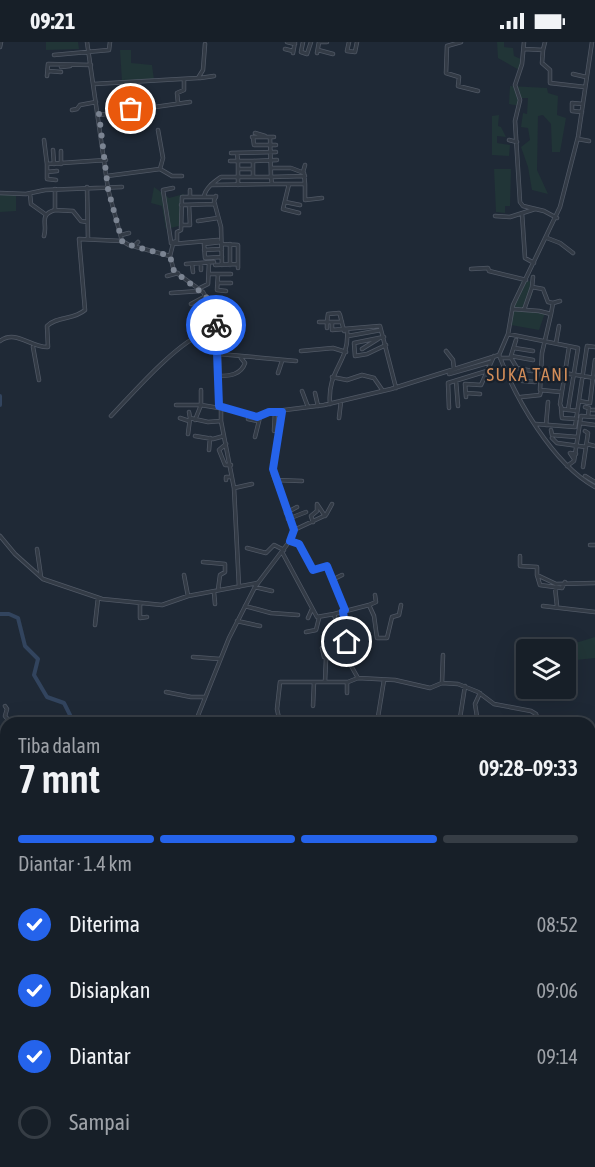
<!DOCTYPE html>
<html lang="id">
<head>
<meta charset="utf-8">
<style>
  :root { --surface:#171f28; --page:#202730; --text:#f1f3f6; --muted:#9ea2a8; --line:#363d45; --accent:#2563eb }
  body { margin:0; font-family:"Asap Condensed",sans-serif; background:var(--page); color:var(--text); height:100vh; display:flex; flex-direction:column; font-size:22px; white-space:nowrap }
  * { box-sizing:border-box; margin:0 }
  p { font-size:20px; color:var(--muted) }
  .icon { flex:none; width:33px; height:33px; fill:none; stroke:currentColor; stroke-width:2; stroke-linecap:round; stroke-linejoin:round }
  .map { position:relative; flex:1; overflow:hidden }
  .drawer { position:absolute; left:0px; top:675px; width:596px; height:450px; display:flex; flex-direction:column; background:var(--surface); border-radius:18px 18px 0 0; box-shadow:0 6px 24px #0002,0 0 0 2px var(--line) }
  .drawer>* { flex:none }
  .controls { position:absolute; left:516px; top:597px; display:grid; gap:12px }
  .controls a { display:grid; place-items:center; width:60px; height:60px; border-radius:6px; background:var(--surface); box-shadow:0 6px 24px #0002,0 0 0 2px var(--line); font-size:30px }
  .pin { position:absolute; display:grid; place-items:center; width:51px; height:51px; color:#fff; margin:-26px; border:3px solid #fff; border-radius:50%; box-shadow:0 2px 6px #0007 }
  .courier { position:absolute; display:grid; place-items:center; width:60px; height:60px; margin:-30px; border:4px solid #2563eb; border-radius:50%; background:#fff; color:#222; box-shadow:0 2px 8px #0007 }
  .head em { font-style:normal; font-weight:600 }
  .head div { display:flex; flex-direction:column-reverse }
  .head { display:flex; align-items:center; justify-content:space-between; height:102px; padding:0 18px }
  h1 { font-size:39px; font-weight:600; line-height:45px }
  .bar { display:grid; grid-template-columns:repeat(4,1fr); gap:9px 6px; align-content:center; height:72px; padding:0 18px }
  .bar i { height:8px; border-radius:4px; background:var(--line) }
  .bar .current { background:var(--accent) }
  .bar p { grid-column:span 4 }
  ol { padding:0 18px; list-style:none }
  li { display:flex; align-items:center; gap:18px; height:66px }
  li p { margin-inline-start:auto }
  li .icon { padding:6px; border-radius:50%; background:var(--accent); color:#fff; stroke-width:4 }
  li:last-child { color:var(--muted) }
  li i { width:33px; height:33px; border:3px solid var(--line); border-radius:50% }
  .status { display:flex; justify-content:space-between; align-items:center; height:42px; padding:0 30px; background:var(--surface); direction:ltr }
  .status svg { height:16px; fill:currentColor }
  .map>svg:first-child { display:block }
  .green { fill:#213537 }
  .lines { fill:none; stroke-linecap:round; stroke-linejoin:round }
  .river { stroke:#32445e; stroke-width:4 }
  .minor-tunnel { stroke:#343e4b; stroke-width:3; stroke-dasharray:3 1.5; stroke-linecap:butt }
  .minor-casing { stroke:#505865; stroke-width:4.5 }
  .minor { stroke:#333b46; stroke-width:3 }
  .done { stroke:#7b8492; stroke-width:6; stroke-dasharray:0 10.8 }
  .route { stroke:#2563eb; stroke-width:8 }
  .labels { text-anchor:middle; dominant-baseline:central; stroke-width:4.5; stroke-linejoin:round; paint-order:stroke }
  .quarter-label { font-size:18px; letter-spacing:1.5px; fill:#d28d59; stroke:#18202b }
</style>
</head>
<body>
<div class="status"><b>09:21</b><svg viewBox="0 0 49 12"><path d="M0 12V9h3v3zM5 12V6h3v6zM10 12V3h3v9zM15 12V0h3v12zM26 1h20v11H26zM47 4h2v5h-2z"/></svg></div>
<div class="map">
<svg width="595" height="1125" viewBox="0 0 595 1125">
  <rect width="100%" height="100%" fill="#1f2936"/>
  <path class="green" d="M46,0H78L79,7L46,8Z
    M497,0H504V5L513,6L514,14L523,18L521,29L498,16Z
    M120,8H131V21L152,23L154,38L122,39Z
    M510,44L547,46L548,51L558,54L557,73L566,76L560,110H552L551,82L543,73L538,74L537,128L548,152L532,148L528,125L521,105L530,98L528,86L521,85L523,71L527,72L528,56H522L520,64L509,62Z
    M499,73L498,84L501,85L506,95L497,94V101L510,103L509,114L492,113V74Z
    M494,127H511L510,164H505V171L496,170Z
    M154,145L169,156L184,152L179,184L166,187L162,164L151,161Z
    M0,150L16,151V169L0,170Z
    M522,238L533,240L532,253L526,267L545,271L539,288L511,283L510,266Z
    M595,595V616L576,618L568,609L569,603Z"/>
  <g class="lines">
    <path class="river" d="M0,354V363
      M0,572H9L18,576L25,604L38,617L34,633L47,655L64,661L74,681
      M235,1125L236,1119"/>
    <path class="minor-tunnel" d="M351,1119V1125
      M402,1121H438"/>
    <g class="minor-casing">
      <path id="minor" d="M87,0L108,147L122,199L129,203L170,214L174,229L203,250L211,264L219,312L220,366L260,375L269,370L324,363L391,347L499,313C516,357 552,421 595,445
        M287,0L295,2
        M303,0L301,10L307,12L311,0
        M319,0H327
        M349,0L347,9L355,10L357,0
        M461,0L447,4L446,31L459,35L458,44L478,49
        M524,0L522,22L515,43L520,58L515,79L520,160L523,164L544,169L557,176
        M0,5L1,0
        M285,7L293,9
        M524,7L543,8L545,0
        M318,8L333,12
        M543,8L542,21L550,28V41L585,45
        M293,11L295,0
        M317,11L319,0
        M54,13L109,8L110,0
        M61,25L70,24
        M48,29L61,30
        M573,32L586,35
        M47,34L48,22L91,23
        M200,36L214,34
        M94,42L198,36L203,28L205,2
        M178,61L177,51L184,48V38
        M72,68L77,67L80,63L96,60
        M582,70L572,69V61L583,62
        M99,73L190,60
        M255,91L265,94
        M252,95H274
        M253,95L254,103H276
        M270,95L271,135L305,134
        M578,97L589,99
        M44,98L47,122L106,118
        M509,98L517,100
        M53,108L54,122
        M61,109V122
        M231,111L276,110
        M230,119H238L237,111
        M253,119L277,118
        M47,122V137L56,138
        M271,126H291L304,131L305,142H272
        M160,127L172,134H182
        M238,127H253
        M47,130L57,129
        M303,130L305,123
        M107,134L160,127L163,116L158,88
        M289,142L283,167L299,171
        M305,142V158L322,156
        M238,143V119H253V135
        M87,145L88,197
        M0,151L26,152L45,148L122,145
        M30,152L31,162L45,172
        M216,154L214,159L221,185L222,223
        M190,155V148
        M204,155C205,146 214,140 221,135H271L272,142L211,143
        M285,160L300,163
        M181,163L215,162
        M54,168L73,169L81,179L87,180
        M522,171L525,216L534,221
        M495,174L510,175L535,167
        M198,179L218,176
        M182,183H190L189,163
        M121,193L129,191
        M44,194C48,182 38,173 55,168V147
        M547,196L560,201L573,211
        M171,200L163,148L173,146
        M221,200L204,202L205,216L222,215
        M171,201L177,199V190L181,188L182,155H216
        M222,202L238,203V226
        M230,202V223
        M134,204L138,200
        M204,208L222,207
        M170,214L173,202L218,198
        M201,221V228
        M186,222L214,220
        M192,222L193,230
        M215,223L238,222
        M471,227L488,226L489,229L526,238
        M210,232H231
        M218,232L217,248L226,249
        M167,234L178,231
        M218,241H231
        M532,245L533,235
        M200,246L208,242L209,221
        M171,251L200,249
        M191,262L206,254
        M512,267L539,269L551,272L542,311L540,348L561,350
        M524,268L532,245L543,247L548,260L553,261
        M551,272L553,261L560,259
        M319,280H327V286
        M332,280V288L380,284L396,346
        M342,280H327L328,272L339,271L340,273L344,289
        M508,292L578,306L568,368
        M348,294L381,288
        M384,295L354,301L355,314L367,312L386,303
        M0,299C16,287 31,306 48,305L47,284C57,274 74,278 85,268L79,197L122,199
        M556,301L559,284
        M33,305L39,338
        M569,305L560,362L562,367L577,369
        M514,306L533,309
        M362,307L378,297
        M301,309L333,306L346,310
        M446,309L453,318L454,327
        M219,312L296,319
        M499,313L508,292L513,263L560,165L578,95L592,0
        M511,314L533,318
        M511,314L516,298
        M500,316H511L517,326L532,329
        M278,331L282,319
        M564,331L595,336
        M449,332L491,320
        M219,334C229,334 241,333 245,321L241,316
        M332,335L347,338L362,333L374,336L383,349
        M512,338L535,340
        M456,339L458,364
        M465,342L481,343L494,314
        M465,342L466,355
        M201,348V363L219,366
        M302,349L308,365
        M315,351L318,364
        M466,351L480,352
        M521,355L540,353L541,349
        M579,359L590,361L595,318
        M330,362C327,327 350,320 347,289
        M176,363H201L195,378
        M585,365L589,366L588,374
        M221,366V379L234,446L239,545
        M449,366L448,341L487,329
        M561,366L562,376L577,377
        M592,368H595
        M189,370L190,376
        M111,374C134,350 176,301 206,290C215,286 224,286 234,286
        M180,376L189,379
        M339,376L341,359
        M248,377L258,379
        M580,381L595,383
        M536,382L575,385L587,304L595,305
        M546,383L548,360
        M551,388L552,393L577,395
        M274,389L275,370
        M188,392L190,376L208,380L221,379
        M195,394L213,397L224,394
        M255,395L260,375
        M552,396L557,401L586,405
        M226,402L219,408L225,423H231
        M587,402L595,404
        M209,408L210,396
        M574,417L570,411L576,412
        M567,424L574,419L581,374L595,375
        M583,425L588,391L585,389
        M585,434L595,440
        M226,438V435H232
        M275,438L302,439
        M234,446L252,442
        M286,471L297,465
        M288,477L306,470
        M313,480L311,474L317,469V462L325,474
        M294,488L326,473L332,462
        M0,494L15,512L43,537L102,557L162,563L188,554L257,541
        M290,499L299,502L313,528L326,524L334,537
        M590,503H595
        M247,506L266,511L274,503L284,508
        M37,507L41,535
        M282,510L317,575L334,572L341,598L348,600L350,622L358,636L395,638L430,646L442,641L458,642L478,650L494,662L531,669L536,672L539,681
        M520,514V524L537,525V533L556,542L595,541
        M203,520L225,522V530L220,533L218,548
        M184,533L188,554
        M342,533L334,537L345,568
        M537,533L540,543L562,546L565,540
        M255,545L272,549
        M555,545L557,564
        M214,550L215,562
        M140,561V576L147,575
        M369,563L376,560L375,553
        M245,564L271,571L298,573
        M543,564L595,570
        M343,569L348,600
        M334,572L369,563L374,574L377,596H387L392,575L399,573L401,563
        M308,576L312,567
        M237,579L260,584
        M95,583L98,556
        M306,590L316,588L319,576
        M337,601L322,606L324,615L349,620
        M193,615L220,617
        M325,640L326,617
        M442,641L443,613
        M166,650L191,655H204
        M347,651V641
        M5,664L7,667L5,674L11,681
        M313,664L314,640
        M195,681L229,596L255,545L292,496L294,488L273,432L282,371
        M280,681L277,667L280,640H348L358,636
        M377,681L384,638
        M463,681L460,676L465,644
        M478,681L475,662L480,651
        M590,795L595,794
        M590,798H595
        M0,884H3
        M0,900L6,901
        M590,901L595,904
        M590,917H595
        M31,1119L33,1125
        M74,1119L75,1125
        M111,1119V1125
        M287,1119L289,1125
        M337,1119V1125
        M402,1119V1125
        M460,1119V1125
        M465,1119V1125
        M147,1120L154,1125
        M44,1125L46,1119
        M154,1125H162
        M162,1125L164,1119
        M203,1125L204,1119
        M261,1125L262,1119
        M278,1125L279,1119
        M295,1125L296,1119
        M335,1125V1119
        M385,1125V1119"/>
    </g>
    <use href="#minor" class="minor"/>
  </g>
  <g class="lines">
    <path class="done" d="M131,67L99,72L108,147L122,199L126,202L170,214L174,229L206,254L216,283"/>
    <path class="route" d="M216,283L219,364L257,375L269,370H282L273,427L294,488L290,499L299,502L313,528L327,524L345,568L343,569L347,600"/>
  </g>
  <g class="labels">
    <g class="quarter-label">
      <text x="528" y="332">SUKA TANI</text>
    </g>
  </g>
</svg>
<div class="controls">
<a><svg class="icon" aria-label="layers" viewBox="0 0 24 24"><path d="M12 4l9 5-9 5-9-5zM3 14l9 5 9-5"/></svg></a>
</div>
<div class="pin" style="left:131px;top:67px;background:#ea580c"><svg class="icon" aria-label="bag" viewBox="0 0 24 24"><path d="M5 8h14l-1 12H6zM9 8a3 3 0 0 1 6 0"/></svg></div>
<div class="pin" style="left:347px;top:600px;background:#1f2937"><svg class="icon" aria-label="home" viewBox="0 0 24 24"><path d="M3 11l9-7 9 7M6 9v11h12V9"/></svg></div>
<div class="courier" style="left:216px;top:283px"><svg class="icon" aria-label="bike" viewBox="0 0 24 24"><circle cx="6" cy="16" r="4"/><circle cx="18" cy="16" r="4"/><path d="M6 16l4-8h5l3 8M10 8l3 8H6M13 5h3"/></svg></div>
<section class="drawer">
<div class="head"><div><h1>7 mnt</h1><p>Tiba dalam</p></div><em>09:28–09:33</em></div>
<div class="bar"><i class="current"></i><i class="current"></i><i class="current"></i><i></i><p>Diantar · 1.4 km</p></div>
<ol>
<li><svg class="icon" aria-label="check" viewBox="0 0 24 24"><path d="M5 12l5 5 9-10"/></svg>Diterima<p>08:52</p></li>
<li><svg class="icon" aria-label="check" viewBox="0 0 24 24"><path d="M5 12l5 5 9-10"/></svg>Disiapkan<p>09:06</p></li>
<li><svg class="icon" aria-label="check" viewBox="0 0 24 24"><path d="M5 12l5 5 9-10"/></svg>Diantar<p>09:14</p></li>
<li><i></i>Sampai</li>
</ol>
</section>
</div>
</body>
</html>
